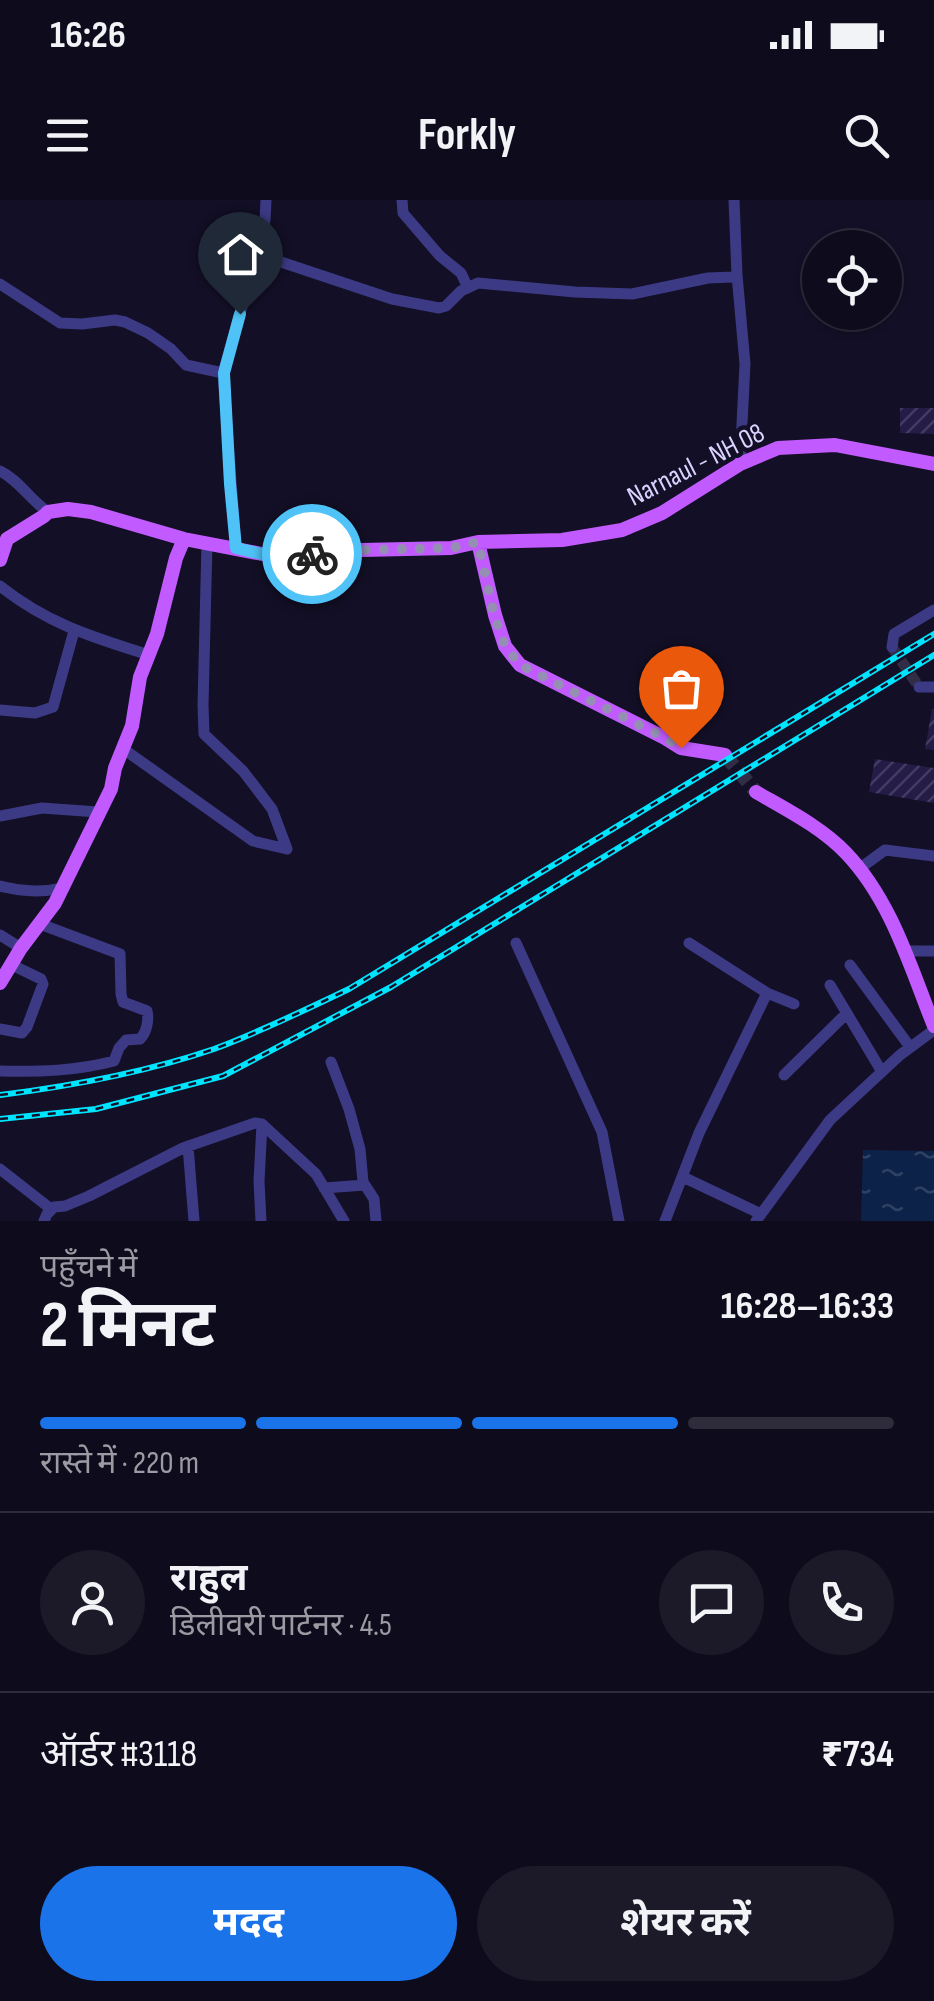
<!DOCTYPE html>
<html lang="hi">
<head>
<meta charset="utf-8">
<style>
  :root { --surface:#0e0b1c; --page:#1c1929; --text:#f1f3f6; --muted:#9b9ba3; --line:#2e2b3b; --accent:#1a73e8 }
  body { margin:0; font-family:"Sofia Sans Condensed","Noto Sans Devanagari",sans-serif; background:var(--page); color:var(--text); height:100vh; display:flex; flex-direction:column; font-size:38px; white-space:nowrap }
  * { box-sizing:border-box; margin:0 }
  p { font-size:32px; color:var(--muted) }
  .icon { flex:none; width:55px; height:55px; fill:none; stroke:currentColor; stroke-width:2; stroke-linecap:round; stroke-linejoin:round }
  .map { position:relative; height:1021px; overflow:hidden }
  .drawer { display:flex; flex-direction:column; background:var(--surface); flex:1 }
  .drawer>* { flex:none }
  .tools { position:absolute; left:802px; top:30px; display:grid; gap:20px }
  .tools a { display:grid; place-items:center; width:100px; height:100px; border-radius:50%; background:var(--surface); box-shadow:0 2px 8px #0004,0 0 0 2px var(--line); font-size:50px }
  .pin { position:absolute; display:grid; place-items:center; width:85px; height:85px; color:#fff; margin:-102px -42px; border-radius:50% 50% 50% 0; rotate:-45deg; box-shadow:0 0 10px #0007 }
  .pin .icon { rotate:45deg }
  .courier { position:absolute; display:grid; place-items:center; width:100px; height:100px; margin:-50px; border:8px solid #4fc3f7; border-radius:50%; background:#fff; color:#222; box-shadow:0 2px 12px #0007 }
  .summary em { font-style:normal; font-weight:700 }
  .summary div { display:flex; flex-direction:column-reverse }
  .summary { display:flex; align-items:center; justify-content:space-between; height:170px; padding:0 40px }
  h1 { font-size:65px; font-weight:700; line-height:75px }
  .bar { display:grid; grid-template-columns:repeat(4,1fr); gap:15px 10px; align-content:center; height:120px; padding:0 40px }
  .bar i { height:12px; border-radius:8px; background:var(--line) }
  .bar .selected { background:var(--accent) }
  .bar p { grid-column:span 4 }
  .line { display:flex; align-items:center; gap:25px; padding:0 40px; border-top:2px solid var(--line) }
  .line div { flex:1 }
  .round { display:grid; place-items:center; flex:none; width:105px; height:105px; border-radius:52px; background:var(--page) }
  .primary-button { display:flex; gap:20px; margin-top:auto; padding:20px 40px }
  .primary-button a { flex:1; height:115px; border-radius:60px; background:var(--accent); color:#fff; font-size:40px; font-weight:700; line-height:115px; text-align:center }
  .primary-button a+a { background:var(--page); color:var(--text) }
  .status { display:flex; justify-content:space-between; align-items:center; height:70px; padding:0 50px; background:var(--surface); direction:ltr }
  .status svg { height:28px; fill:currentColor }
  header { display:flex; justify-content:space-between; align-items:center; height:130px; padding:0 40px; background:var(--surface); font-size:45px; font-weight:700 }
  .map>svg:first-child { display:block }
  .water { fill:url(#water-ripples) }
  .building { fill:url(#building-hatch) }
  .lines { fill:none; stroke-linecap:round; stroke-linejoin:round }
  .minor-tunnel { stroke:#312d47; stroke-width:11; stroke-dasharray:11 5.5; stroke-linecap:butt }
  .major-tunnel { stroke:#312d47; stroke-width:14; stroke-dasharray:14 7; stroke-linecap:butt }
  .minor { stroke:#3d3a85; stroke-width:11 }
  .major { stroke:#c25bff; stroke-width:14 }
  .rail-casing { stroke:#00e5ff; stroke-width:6 }
  .rail { stroke:#130f26; stroke-width:2.5; stroke-dasharray:8; stroke-linecap:butt }
  .done { stroke:#948fb3; stroke-width:10; stroke-dasharray:0 18 }
  .route { stroke:#4fc3f7; stroke-width:12 }
  .labels { text-anchor:middle; dominant-baseline:central; stroke-width:9; stroke-linejoin:round; paint-order:stroke }
  .street-label { font-size:28px; fill:#d9d4ff; stroke:#130f26 }
</style>
</head>
<body>
<div class="status"><b>16:26</b><svg viewBox="0 0 49 12"><path d="M0 12V9h3v3zM5 12V6h3v6zM10 12V3h3v9zM15 12V0h3v12zM26 1h20v11H26zM47 4h2v5h-2z"/></svg></div>
<header><svg class="icon" aria-label="menu" viewBox="0 0 24 24"><path d="M4 6h16M4 12h16M4 18h16"/></svg>Forkly<svg class="icon" aria-label="search" viewBox="0 0 24 24"><circle cx="10" cy="10" r="6"/><path d="M15 15l6 6"/></svg></header>
<div class="map">
<svg width="934" height="1021" viewBox="0 0 934 1021">
  <defs>
    <pattern id="water-ripples" width="26" height="14" patternUnits="userSpaceOnUse" patternTransform="scale(2.5)"><rect width="26" height="14" fill="#0c2248"/><path d="M2 4q2-2 4 0t4 0M15 11q2-2 4 0t4 0" fill="none" stroke="#2f4163"/></pattern>
    <pattern id="building-hatch" width="6" height="6" patternUnits="userSpaceOnUse" patternTransform="scale(2.5)"><rect width="6" height="6" fill="#241b47"/><path d="M-1 1l2-2M0 6l6-6M5 7l2-2" fill="none" stroke="#433b63"/></pattern>
  </defs>
  <rect width="100%" height="100%" fill="#130f26"/>
  <path class="water" d="M863,950L934,951V1021H861Z"/>
  <path class="building" d="M900,208H934V234L900,233Z
    M932,509H934V550L925,549Z
    M875,559L934,568V603L869,592Z"/>
  <g class="lines">
    <path class="minor-tunnel" d="M892,447L919,487"/>
    <path class="major-tunnel" d="M725,555L756,592"/>
    <path class="minor" d="M402,0L403,13L440,56L461,73L468,88
      M734,0L737,75L745,164L740,264
      M257,54L392,99L439,108L446,106L461,91L478,83L575,92L632,94L708,78L733,77L737,75
      M0,84L60,123L82,124L115,120L125,122L148,133L171,149L186,165L223,173
      M0,271C19,280 30,300 48,312
      M207,343L203,505L204,534L243,571L272,609L287,649
      M236,348L223,173L260,44L265,20L266,0
      M0,386C48,424 92,437 149,455
      M892,447L894,434L934,410
      M919,487H934
      M0,510L35,513L53,507L74,431
      M122,548L253,641L287,649
      M0,616L42,608L98,612
      M859,669L885,650L934,656
      M0,686C22,691 40,693 62,688
      M0,735L21,748
      M516,743L602,932L619,1021
      M689,743L767,793L794,804
      M903,751H934
      M850,765L910,847
      M830,785L882,872
      M0,829L22,833L27,827L43,784L41,779L10,764
      M331,862L349,909L360,949L363,982L374,999L376,1021
      M0,871C39,872 76,871 114,861L119,848L126,840L140,839C147,832 149,820 147,811L123,802L121,794L120,754L40,724
      M784,875L847,813
      M188,946L194,1021
      M0,969L51,1009
      M683,977L761,1014
      M324,988L365,985
      M44,1021L47,1014L54,1007L65,1006L89,996L183,948L255,923L262,924L316,974L344,1021
      M261,1021L259,981L262,924
      M665,1021L699,933L767,793
      M756,1021L830,920L900,855L934,830"/>
    <path class="major" d="M478,342L495,415L505,446L520,465L665,538L681,548L725,555
      M0,360L7,339L44,316L48,312L68,309L91,312L184,339L262,354H315L362,350L451,348L478,342L562,340L622,330L662,313L740,264L778,248L835,245L934,264
      M756,592C787,610 821,627 846,653C891,700 910,766 934,826
      M0,783L21,748L55,703L111,589L115,568L132,526L140,477L157,434L176,358L184,339"/>
    <g class="rail-casing">
      <path id="rail" d="M0,895C72,886 144,873 214,849C260,832 305,810 349,789L934,434
        M0,919L96,909L223,876L391,787L934,455"/>
    </g>
    <use href="#rail" class="rail"/>
  </g>
  <g class="lines">
    <path class="done" d="M312,354L362,350L451,348L478,342L494,415L505,446L520,465L665,538L681,548"/>
    <path class="route" d="M240,114L224,173L230,284L236,348L262,354H312"/>
  </g>
  <g class="labels">
    <g class="street-label">
      <text transform="translate(696 265) rotate(-27)">Narnaul - NH 08</text>
    </g>
  </g>
</svg>
<div class="tools">
<a><svg class="icon" aria-label="locate" viewBox="0 0 24 24"><circle cx="12" cy="12" r="6"/><path d="M12 2v4M12 18v4M2 12h4M18 12h4"/></svg></a>
</div>
<div class="pin" style="left:681px;top:548px;background:#ea580c"><svg class="icon" aria-label="bag" viewBox="0 0 24 24"><path d="M5 8h14l-1 12H6zM9 8a3 3 0 0 1 6 0"/></svg></div>
<div class="pin" style="left:240px;top:114px;background:#1f2937"><svg class="icon" aria-label="home" viewBox="0 0 24 24"><path d="M3 11l9-7 9 7M6 9v11h12V9"/></svg></div>
<div class="courier" style="left:312px;top:354px"><svg class="icon" aria-label="bike" viewBox="0 0 24 24"><circle cx="6" cy="16" r="4"/><circle cx="18" cy="16" r="4"/><path d="M6 16l4-8h5l3 8M10 8l3 8H6M13 5h3"/></svg></div>
</div>
<section class="drawer">
<div class="summary"><div><h1>2 मिनट</h1><p>पहुँचने में</p></div><em>16:28–16:33</em></div>
<div class="bar"><i class="selected"></i><i class="selected"></i><i class="selected"></i><i></i><p>रास्ते में · 220 m</p></div>
<div class="line" style="height:180px"><a class="round"><svg class="icon" aria-label="person" viewBox="0 0 24 24"><circle cx="12" cy="8" r="4"/><path d="M4 21q1-7 8-7t8 7"/></svg></a><div><b>राहुल</b><p>डिलीवरी पार्टनर · 4.5</p></div><a class="round"><svg class="icon" aria-label="chat" viewBox="0 0 24 24"><path d="M4 5h16v11H9l-5 4z"/></svg></a><a class="round"><svg class="icon" aria-label="phone" viewBox="0 0 24 24"><path d="M5 4h4l2 5-3 2q2 4 5 5l2-3 5 2v4C11 20 4 13 5 4z"/></svg></a></div>
<div class="line" style="height:130px"><div>ऑर्डर #3118</div><b>₹734</b></div>
<div class="primary-button"><a>मदद</a><a>शेयर करें</a></div>
</section>
</body>
</html>
